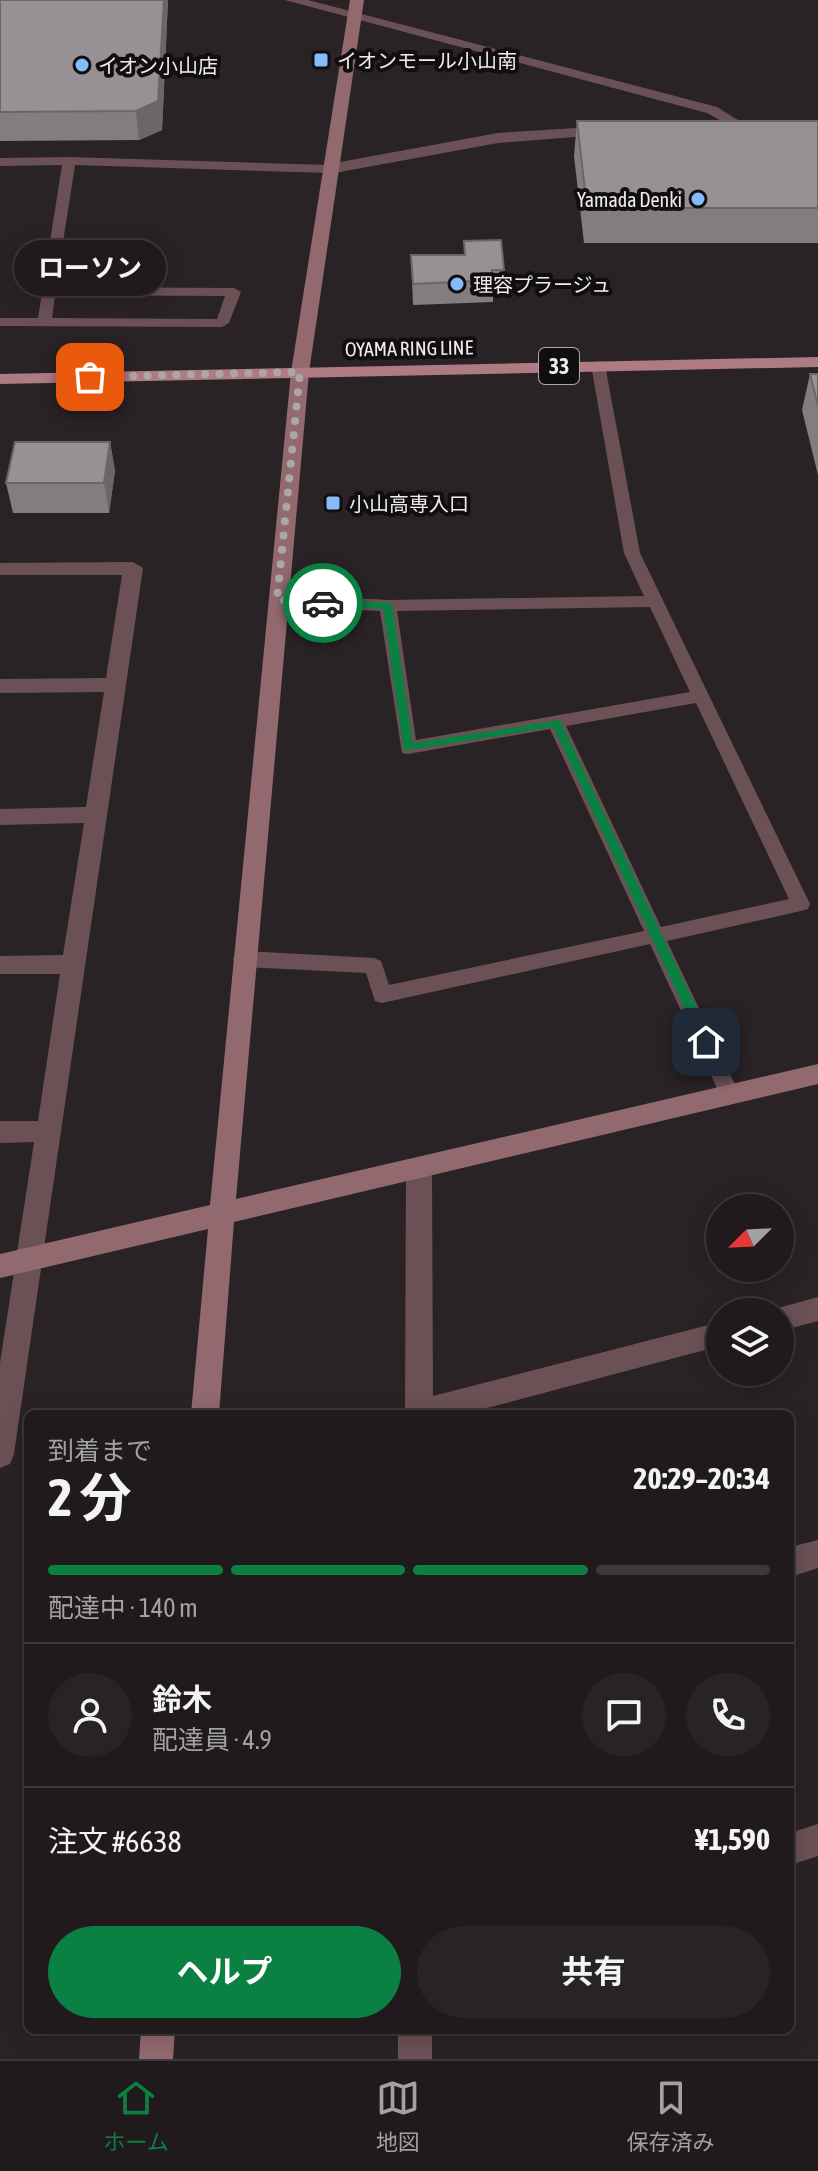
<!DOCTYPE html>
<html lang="ja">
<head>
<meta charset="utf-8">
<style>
  :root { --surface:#201a1c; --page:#282325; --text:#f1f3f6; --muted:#a2a1a3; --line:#3d383b; --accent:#0b8043 }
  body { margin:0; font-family:"Asap Condensed","Noto Sans JP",sans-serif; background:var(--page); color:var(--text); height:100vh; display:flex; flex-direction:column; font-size:30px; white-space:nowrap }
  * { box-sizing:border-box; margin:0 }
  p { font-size:26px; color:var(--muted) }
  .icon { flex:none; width:44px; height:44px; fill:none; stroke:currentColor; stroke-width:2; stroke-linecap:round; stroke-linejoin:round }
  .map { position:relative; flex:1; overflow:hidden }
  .details { position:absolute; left:24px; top:1410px; width:770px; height:624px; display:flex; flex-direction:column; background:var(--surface); border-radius:12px; box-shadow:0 4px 20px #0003,0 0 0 2px var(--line) }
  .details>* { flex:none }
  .needle { width:52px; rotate:246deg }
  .fabs { position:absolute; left:706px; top:1194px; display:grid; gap:16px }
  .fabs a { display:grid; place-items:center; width:88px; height:88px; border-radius:50%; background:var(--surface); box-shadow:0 4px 20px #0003,0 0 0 2px var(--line); font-size:40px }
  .pin { position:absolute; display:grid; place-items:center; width:68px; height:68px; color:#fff; margin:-34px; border-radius:16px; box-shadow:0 4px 12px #0006 }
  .courier { position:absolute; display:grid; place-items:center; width:80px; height:80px; margin:-40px; border:6px solid #0b8043; border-radius:50%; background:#fff; color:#222; box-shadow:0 2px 10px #0007 }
  .bubble { position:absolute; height:56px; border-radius:28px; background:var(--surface); box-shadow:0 4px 20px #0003,0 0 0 2px var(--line); font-size:26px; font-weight:700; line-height:56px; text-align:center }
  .head em { font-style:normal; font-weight:700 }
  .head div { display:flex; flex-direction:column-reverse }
  .head { display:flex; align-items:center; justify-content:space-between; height:136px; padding:0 24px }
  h1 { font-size:52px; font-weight:700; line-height:60px }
  .bar { display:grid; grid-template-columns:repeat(4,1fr); gap:12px 8px; align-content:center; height:96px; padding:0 24px }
  .bar i { height:10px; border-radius:6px; background:var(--line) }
  .bar .current { background:var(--accent) }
  .bar p { grid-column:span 4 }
  .line { display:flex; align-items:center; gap:20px; padding:0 24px; border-top:2px solid var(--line) }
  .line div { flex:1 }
  .round { display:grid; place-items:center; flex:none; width:84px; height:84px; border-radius:42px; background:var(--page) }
  .button { display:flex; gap:16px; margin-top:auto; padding:16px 24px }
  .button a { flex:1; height:92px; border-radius:48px; background:var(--accent); color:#fff; font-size:32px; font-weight:700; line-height:92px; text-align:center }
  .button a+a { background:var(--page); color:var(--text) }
  .tab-bar { display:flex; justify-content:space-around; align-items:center; height:112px; border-top:2px solid var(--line); background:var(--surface); font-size:22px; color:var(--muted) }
  .tab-bar a { display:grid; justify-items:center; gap:4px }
  .tab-bar .current { color:var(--accent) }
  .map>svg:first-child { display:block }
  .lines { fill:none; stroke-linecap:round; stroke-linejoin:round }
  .lane { fill:#6b5155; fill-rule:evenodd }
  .street { fill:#6b5155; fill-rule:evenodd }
  .secondary { fill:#91696f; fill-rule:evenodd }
  .primary { fill:#af7b83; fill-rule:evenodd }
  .wall { fill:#827d81 }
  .shaded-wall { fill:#6a6669 }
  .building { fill:#979196; stroke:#6a6669; stroke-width:2 }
  .route { fill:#0b8043 }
  .done { stroke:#aba6a8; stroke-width:8; stroke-dasharray:0 14.4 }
  .poi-dot { fill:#86bbfb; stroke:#110e0f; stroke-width:3 }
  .labels { text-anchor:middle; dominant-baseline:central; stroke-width:8; stroke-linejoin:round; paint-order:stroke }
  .far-poi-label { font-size:20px; fill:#f0ecee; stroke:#110e0f; text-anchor:start }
  .far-street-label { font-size:20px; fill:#f0ecee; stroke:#110e0f }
  .shield { fill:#110e0f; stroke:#ada9ab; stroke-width:2 }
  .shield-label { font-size:22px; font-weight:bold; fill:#f0ecee }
</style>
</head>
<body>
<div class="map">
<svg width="818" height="2059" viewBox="0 0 818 2059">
  <rect width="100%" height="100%" fill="#2a2326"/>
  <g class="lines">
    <path class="lane" d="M69,157L329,165L335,169L329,173L75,165L56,287L234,288L241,292L229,323L222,327L0,326V318H38L62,165L0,166V158ZM55,295L225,296L217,319L52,318Z
      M598,361L605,365L640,553L810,904L808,909L801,911L667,941L740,1095L737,1101L730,1104L723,1101L650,944L382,1003L375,1001L366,973L243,967L236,964L233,959L236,954L243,951L374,958L381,961L389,985L644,931L550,729L408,754L402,753L380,611L277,606L269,600L277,594L388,600L644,596L624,553L591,365ZM650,607L690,692L416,740L397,611ZM696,703L789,899L661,927L566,726Z"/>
    <path class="street" d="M285,0H308L717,107L746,125L738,130L707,113Z
      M608,126L613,128V134L498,143L329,174L321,169L329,164L498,133Z
      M133,562L143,568L14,1454L10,1464L0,1468V1363L34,1142L0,1143V1121H38L60,974H0V956L63,955L84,823L0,825V809L86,807L104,692L0,693V679L106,678L122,575H0V563Z
      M419,1159L428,1162L432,1170L433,1396L720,1322V1346L465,1414H405L406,1170L410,1162Z
      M818,1297V1321L780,1331V1312L771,1310Z
      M818,1540V1568L790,1577V1547Z
      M818,1824V1856L790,1865V1833Z
      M398,2030H432V2059H398Z"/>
    <path class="secondary" d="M350,0H364L309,372L236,1199L818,1064V1084L234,1222L219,1414H191L208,1229L0,1278V1254L210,1205L291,372Z
      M141,2030H175L173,2059H139Z"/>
    <path class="primary" d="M818,357V367L0,384V374Z"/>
  </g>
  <path class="wall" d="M0,0H168L162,130L139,140L0,141Z
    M577,121H818V243H584L574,156Z
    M464,241L504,270L503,291H493V302L413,305L411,255H464Z
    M810,374H818V475L802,410Z
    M110,442L115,471L109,513H13L6,483Z"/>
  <path class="shaded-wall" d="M164,0H168L162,130L139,140L136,111Z
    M110,442L115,471L109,513L104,483Z"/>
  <path class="building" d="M0,0H164L158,101L136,111L0,112Z
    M577,121H818V208H587Z
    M501,240L504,270H492L493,280L413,284L411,255H465L464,241Z
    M810,374H818V406Z
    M15,442H110L104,483H6Z"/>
  <path class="route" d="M323,599L392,603L413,743L560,720L713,1042L711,1046H702L700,1042L553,727L404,751L383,609L319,605L317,603Z"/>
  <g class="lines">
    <path class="done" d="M90,377L300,372L277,600L323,603"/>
  </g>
  <g class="poi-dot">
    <rect x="313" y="52" width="16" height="16" rx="4"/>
    <circle cx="82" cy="65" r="8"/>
    <circle cx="698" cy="199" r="8"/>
    <circle cx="457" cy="284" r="8"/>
    <rect x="325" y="495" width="16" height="16" rx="4"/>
  </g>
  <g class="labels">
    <g class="far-poi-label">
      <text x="337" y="60">イオンモール小山南</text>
      <text x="98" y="65">イオン小山店</text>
      <text x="682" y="199" text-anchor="end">Yamada Denki</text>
      <text x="473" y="284">理容プラージュ</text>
      <text x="349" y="503">小山高専入口</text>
    </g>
    <g class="far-street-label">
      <text transform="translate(409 348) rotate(-1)">OYAMA RING LINE</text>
    </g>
    <rect class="shield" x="539" y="348" width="40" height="36" rx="6"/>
    <g class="shield-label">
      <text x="559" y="366">33</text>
    </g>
  </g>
</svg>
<div class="fabs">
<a><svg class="needle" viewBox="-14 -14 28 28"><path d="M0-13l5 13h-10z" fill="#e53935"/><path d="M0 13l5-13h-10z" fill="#a2a1a3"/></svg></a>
<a><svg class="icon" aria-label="layers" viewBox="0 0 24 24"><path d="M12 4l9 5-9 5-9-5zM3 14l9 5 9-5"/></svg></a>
</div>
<div class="pin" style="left:90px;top:377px;background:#ea580c"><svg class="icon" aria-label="bag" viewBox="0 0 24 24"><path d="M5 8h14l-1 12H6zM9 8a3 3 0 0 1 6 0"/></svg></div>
<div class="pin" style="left:706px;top:1042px;background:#1f2937"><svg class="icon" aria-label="home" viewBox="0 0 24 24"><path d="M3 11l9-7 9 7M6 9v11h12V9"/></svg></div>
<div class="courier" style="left:323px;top:603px"><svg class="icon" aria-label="car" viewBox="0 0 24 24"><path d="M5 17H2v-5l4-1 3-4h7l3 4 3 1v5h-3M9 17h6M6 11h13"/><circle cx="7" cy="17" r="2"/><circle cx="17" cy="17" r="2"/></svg></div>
<div class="bubble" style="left:14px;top:240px;width:152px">ローソン</div>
<section class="details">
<div class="head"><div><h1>2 分</h1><p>到着まで</p></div><em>20:29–20:34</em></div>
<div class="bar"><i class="current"></i><i class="current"></i><i class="current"></i><i></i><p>配達中 · 140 m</p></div>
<div class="line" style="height:144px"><a class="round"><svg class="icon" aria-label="person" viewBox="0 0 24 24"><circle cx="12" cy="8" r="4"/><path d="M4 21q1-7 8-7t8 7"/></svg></a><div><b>鈴木</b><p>配達員 · 4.9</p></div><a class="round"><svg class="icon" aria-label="chat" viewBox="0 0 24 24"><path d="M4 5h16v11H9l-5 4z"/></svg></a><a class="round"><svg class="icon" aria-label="phone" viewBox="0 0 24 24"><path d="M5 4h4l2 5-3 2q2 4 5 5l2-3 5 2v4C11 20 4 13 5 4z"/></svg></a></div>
<div class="line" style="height:104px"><div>注文 #6638</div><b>¥1,590</b></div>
<div class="button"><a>ヘルプ</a><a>共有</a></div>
</section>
</div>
<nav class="tab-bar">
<a class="current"><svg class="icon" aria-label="home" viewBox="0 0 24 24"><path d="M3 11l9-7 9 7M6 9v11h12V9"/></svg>ホーム</a>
<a><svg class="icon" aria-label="map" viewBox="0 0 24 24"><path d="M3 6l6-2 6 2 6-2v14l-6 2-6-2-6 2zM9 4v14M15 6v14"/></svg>地図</a>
<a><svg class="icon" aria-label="saved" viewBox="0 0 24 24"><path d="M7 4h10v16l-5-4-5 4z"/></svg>保存済み</a>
</nav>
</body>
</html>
